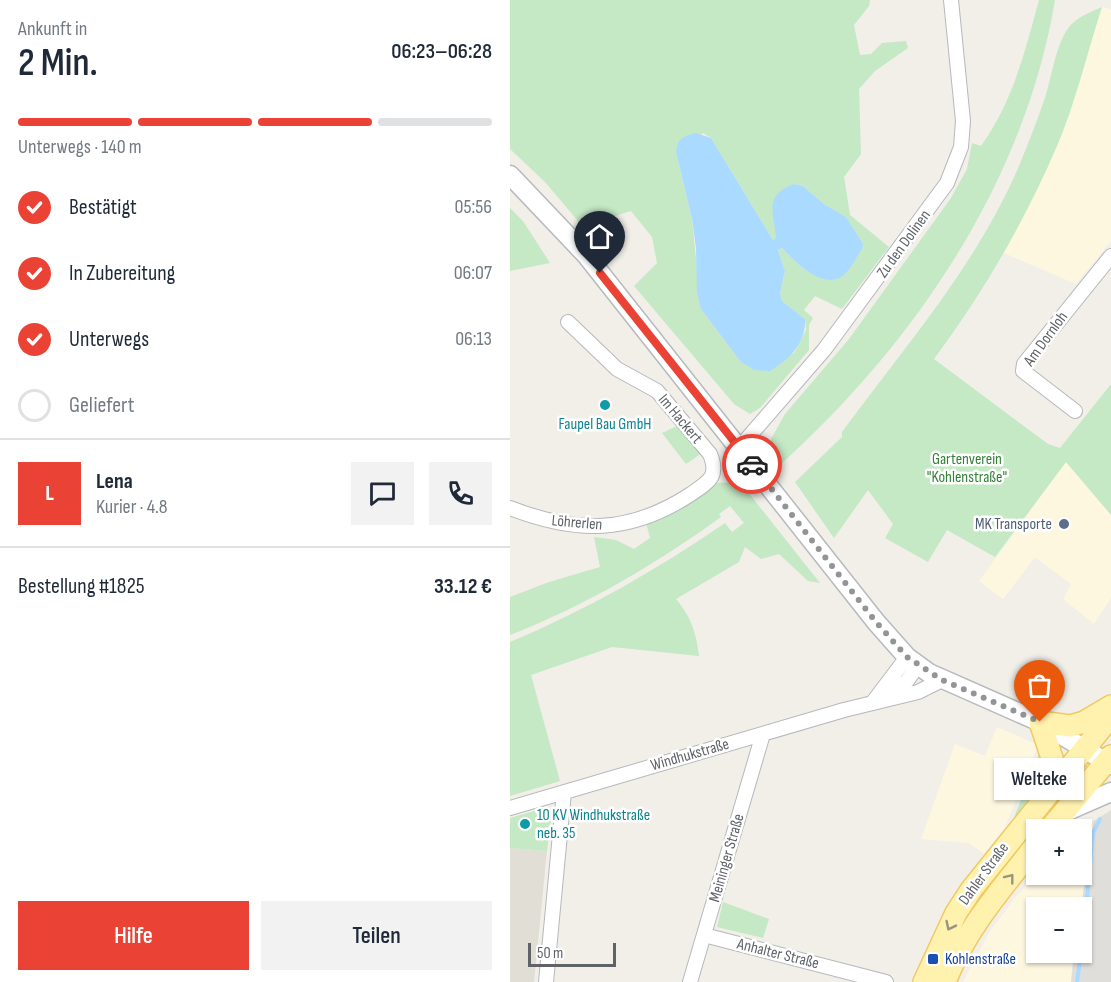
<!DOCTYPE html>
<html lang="de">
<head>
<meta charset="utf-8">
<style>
  :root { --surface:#fff; --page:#f2f2f3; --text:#1f2937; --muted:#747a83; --line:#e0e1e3; --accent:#ea4335 }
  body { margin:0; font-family:"Sofia Sans Condensed",sans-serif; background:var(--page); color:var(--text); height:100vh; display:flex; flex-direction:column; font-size:22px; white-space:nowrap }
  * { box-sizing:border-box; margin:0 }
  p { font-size:20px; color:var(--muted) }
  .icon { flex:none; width:33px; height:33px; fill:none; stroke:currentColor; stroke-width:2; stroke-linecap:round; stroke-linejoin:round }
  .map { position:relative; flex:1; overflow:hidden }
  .drawer { display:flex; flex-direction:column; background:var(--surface); width:510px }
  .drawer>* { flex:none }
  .buttons { position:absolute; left:516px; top:819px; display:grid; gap:12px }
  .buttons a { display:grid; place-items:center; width:66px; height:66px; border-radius:0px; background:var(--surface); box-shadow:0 2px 4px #0004; font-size:30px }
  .scale { position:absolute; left:18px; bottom:15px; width:88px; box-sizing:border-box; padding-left:6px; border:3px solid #5f6368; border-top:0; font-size:16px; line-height:21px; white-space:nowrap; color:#5f6368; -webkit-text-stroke:4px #fff; paint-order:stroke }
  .pin { position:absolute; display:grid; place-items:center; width:51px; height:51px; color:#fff; margin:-62px -26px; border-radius:50% 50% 50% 0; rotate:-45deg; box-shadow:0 0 6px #0007 }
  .pin .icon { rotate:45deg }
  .courier { position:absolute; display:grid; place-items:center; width:60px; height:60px; margin:-30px; border:4px solid #ea4335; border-radius:50%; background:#fff; color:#222; box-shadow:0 2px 8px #0007 }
  .bubble { position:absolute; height:42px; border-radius:0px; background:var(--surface); box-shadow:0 2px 4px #0004; font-size:20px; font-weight:600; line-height:42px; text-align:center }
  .headline em { font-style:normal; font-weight:600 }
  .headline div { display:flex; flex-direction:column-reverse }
  .headline { display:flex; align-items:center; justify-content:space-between; height:102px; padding:0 18px }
  h1 { font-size:39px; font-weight:600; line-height:45px }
  .bar { display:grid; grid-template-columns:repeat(4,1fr); gap:9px 6px; align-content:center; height:72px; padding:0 18px }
  .bar i { height:8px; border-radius:4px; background:var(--line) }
  .bar .on { background:var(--accent) }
  .bar p { grid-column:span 4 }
  .line { display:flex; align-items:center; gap:15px; padding:0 18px; border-top:2px solid var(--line) }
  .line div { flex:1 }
  .round { display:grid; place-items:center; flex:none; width:63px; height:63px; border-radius:0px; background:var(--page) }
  ol { padding:0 18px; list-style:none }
  li { display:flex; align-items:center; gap:18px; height:66px }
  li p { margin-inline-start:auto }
  li .icon { padding:6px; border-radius:50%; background:var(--accent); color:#fff; stroke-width:4 }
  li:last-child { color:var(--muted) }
  li i { width:33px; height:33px; border:3px solid var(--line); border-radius:50% }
  .cta { display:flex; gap:12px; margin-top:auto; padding:12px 18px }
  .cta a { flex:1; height:69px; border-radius:0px; background:var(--accent); color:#fff; font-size:24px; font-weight:600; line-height:69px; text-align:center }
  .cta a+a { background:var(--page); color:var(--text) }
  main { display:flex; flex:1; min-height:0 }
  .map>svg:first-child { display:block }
  .commercial { fill:#fef7e0 }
  .industrial { fill:#e0deda }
  .education { fill:#e1ded6 }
  .green { fill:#c5e8c5; fill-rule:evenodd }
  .water { fill:#aadaff }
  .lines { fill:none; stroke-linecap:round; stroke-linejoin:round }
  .stream { stroke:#aadaff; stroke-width:4 }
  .street-casing { stroke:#b5b8bc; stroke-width:16 }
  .secondary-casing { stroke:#b6babf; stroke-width:21 }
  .primary-casing { stroke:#f2c960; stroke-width:24 }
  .street { stroke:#fff; stroke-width:14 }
  .secondary { stroke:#fff; stroke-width:18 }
  .primary { stroke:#fff2af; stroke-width:21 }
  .oneway { stroke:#979581 }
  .done { stroke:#929495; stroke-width:6; stroke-dasharray:0 10.8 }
  .route { stroke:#ea4335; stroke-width:8 }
  .culture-dot { fill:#0f9aa8; stroke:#fff; stroke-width:2 }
  .service-dot { fill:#5c6f8a; stroke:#fff; stroke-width:2 }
  .transit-dot { fill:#1a4fb4; stroke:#fff; stroke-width:2 }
  .labels { text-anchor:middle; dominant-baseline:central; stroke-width:5; stroke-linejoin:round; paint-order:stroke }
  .street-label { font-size:16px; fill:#5f6368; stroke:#fff }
  .culture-label { font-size:16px; fill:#0d838f; stroke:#fff }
  .park-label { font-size:16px; fill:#348238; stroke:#fff }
  .service-label { font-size:16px; fill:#4e5e75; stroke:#fff; text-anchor:end }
  .transit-label { font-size:16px; fill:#164399; stroke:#fff; text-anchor:start }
</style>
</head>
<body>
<main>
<section class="drawer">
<div class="headline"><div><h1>2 Min.</h1><p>Ankunft in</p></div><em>06:23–06:28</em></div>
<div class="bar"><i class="on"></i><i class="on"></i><i class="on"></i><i></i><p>Unterwegs · 140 m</p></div>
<ol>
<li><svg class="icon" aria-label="check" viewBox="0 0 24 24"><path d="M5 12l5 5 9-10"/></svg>Bestätigt<p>05:56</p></li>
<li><svg class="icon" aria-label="check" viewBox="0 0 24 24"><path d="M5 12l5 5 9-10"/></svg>In Zubereitung<p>06:07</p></li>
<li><svg class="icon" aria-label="check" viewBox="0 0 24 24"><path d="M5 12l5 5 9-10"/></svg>Unterwegs<p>06:13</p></li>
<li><i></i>Geliefert</li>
</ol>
<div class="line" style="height:108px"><b class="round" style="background:var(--accent);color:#fff">L</b><div><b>Lena</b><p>Kurier · 4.8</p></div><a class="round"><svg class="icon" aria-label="chat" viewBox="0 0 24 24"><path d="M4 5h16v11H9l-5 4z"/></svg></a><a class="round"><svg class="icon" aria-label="phone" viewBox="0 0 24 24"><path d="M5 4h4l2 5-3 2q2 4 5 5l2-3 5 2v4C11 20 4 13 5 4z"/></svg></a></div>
<div class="line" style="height:78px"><div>Bestellung #1825</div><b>33.12 €</b></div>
<div class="cta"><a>Hilfe</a><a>Teilen</a></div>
</section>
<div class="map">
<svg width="601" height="982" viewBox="0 0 601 982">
  <rect width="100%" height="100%" fill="#f1efe8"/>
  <path class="commercial" d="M592,7L601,9V241L566,284L494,253L547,145Z
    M556,462L601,515V598L584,624L553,599L561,584L525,557L493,599L469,581Z
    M487,727L528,745L495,827L474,854L459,843L411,839L445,744L475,756Z
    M578,821H584L571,907L526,908V952L564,953L561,982H453L479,933L504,899L526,874H572L570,829Z"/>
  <path class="industrial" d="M601,810V982H561L564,953L572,952L571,907L584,821Z"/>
  <path class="education" d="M0,848L37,851L24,982H0Z"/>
  <path class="green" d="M0,0H360L359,6L344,25L350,55L361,54L372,43L396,41L398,48L365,71L349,89L351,154L334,177L340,215L379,247L332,309L305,296L294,310L303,318L299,325V350L250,408L240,414L224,404L124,286L147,263L142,237L121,211L89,221L79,234L35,182L0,149ZM193,133L201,138L263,240L266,238V231L284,184L293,186L314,204L336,217L354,245C348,254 343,266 336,273C315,293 285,262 272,248L268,250L275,271L270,293L272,301L295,319L296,330L284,353L230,361L191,309L182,219L166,152Z
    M529,0H545C515,181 405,343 271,464L260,446L261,439L275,414L339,339L441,198L457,169L462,143L471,146C503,102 515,51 529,0Z
    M592,7C577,53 566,102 547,146C515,221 473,293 424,359L538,444L550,448L601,384V515L556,462L485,557L437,530L418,562L375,538L383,524L358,490L324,538L285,482L332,437V432C395,346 467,265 509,166C518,144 527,121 535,98C542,77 547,35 564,22C572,15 583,11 592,7Z
    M0,208L13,221L40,263L0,271Z
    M169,425L192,453L176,464L152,433Z
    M230,482L310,583L298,581L269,554L251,559L235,547L229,562L166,599C181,617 186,632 189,656L102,647L21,675L50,781L0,796V642C76,610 147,570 215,523L222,532L234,523L220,506L209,514L211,517C146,564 75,606 0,635V597L39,582L90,567L84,537L106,540L124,549L140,538L136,522L204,483Z
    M532,746H535L529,787L502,823Z
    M28,810L36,811L41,819L37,851L0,848V818Z
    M213,902L259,919L253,938L207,927Z"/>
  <path class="water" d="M186,133L201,138L263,240L266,238C264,212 253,196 284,184L293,186L314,204L336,217L354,245C349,253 343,266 336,273C316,294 285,262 272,248L268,250L275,271L270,293L272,301L295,319C296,343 280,359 260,371L244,370L230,361L191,309L187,292L186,248L182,219L166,152C168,138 173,136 186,133Z"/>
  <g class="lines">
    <path class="stream" d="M572,951L583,833L590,819
      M567,982L571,952"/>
    <g class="street-casing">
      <path id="street" d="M565,411L513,371L514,364L601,256
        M229,448L314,350L437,183L451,147L453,121L441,0
        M0,508C67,534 120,534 181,494C200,481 209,476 200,454L147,391L107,369L58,322
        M377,698L397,681L408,665
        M363,702L397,657
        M0,808L334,710L408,692L432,680
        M194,935L376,982
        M36,982L54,792
        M180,982L253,734"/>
    </g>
    <g class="secondary-casing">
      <path id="secondary" d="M0,175L76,255L366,622L397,657L419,673L530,722L601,765
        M553,813L601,792"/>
    </g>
    <g class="primary-casing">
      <path id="primary" d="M537,794L542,758L530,722L560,726L574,722L601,706
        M539,830L601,756
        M414,982L446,913L461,890L601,716
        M435,982C455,930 492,888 526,845"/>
    </g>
    <use href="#street" class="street"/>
    <use href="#secondary" class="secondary"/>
    <use href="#primary" class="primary"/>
  </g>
  <defs><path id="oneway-chevron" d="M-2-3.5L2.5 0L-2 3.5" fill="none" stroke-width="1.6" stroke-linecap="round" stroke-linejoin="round" transform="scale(1.5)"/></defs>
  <g class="oneway">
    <use href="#oneway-chevron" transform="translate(500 878) rotate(-52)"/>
    <use href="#oneway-chevron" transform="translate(440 926) rotate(116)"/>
  </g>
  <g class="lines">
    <path class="done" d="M242,464L366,622L397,657L432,680L530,722"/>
    <path class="route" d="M90,273L242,464"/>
  </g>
  <g class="culture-dot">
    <circle cx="95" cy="405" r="6"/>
    <circle cx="15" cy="824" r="6"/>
  </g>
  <circle class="service-dot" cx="554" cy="524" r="6"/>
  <rect class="transit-dot" x="417" y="953" width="12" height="12" rx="3"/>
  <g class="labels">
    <g class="street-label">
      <text transform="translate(394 244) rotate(-54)">Zu den Dolinen</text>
      <text transform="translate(536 339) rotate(-54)">Am Dornloh</text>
      <text transform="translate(170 419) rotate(50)">Im Hackert</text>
      <text transform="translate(67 523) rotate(5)">Löhrerlen</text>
      <text transform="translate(180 755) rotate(-16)">Windhukstraße</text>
      <text transform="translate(217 858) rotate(-74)">Meininger Straße</text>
      <text transform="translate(474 874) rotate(-54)">Dahler Straße</text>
      <text transform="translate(268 954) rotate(14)">Anhalter Straße</text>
    </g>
    <g class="culture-label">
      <text x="95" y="424">Faupel Bau GmbH</text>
      <text x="27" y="815" text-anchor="start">10 KV Windhukstraße<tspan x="27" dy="18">neb. 35</tspan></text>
    </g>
    <g class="park-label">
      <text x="457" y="459">Gartenverein<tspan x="457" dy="18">"Kohlenstraße"</tspan></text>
    </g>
    <g class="service-label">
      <text x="542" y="524">MK Transporte</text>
    </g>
    <g class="transit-label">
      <text x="435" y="959">Kohlenstraße</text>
    </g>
  </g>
</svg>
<div class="buttons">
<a>+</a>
<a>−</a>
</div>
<div class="scale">50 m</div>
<div class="pin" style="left:530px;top:722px;background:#ea580c"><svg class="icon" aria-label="bag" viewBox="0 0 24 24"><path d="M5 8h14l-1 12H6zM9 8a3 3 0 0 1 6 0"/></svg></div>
<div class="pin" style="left:90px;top:273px;background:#1f2937"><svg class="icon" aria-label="home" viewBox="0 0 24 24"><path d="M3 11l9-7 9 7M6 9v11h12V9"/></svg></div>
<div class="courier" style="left:242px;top:464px"><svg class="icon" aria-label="car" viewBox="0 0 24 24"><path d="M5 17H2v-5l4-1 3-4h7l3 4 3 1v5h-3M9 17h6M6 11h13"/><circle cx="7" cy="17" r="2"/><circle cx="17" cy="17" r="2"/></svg></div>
<div class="bubble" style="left:484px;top:758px;width:90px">Welteke</div>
</div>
</main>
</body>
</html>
